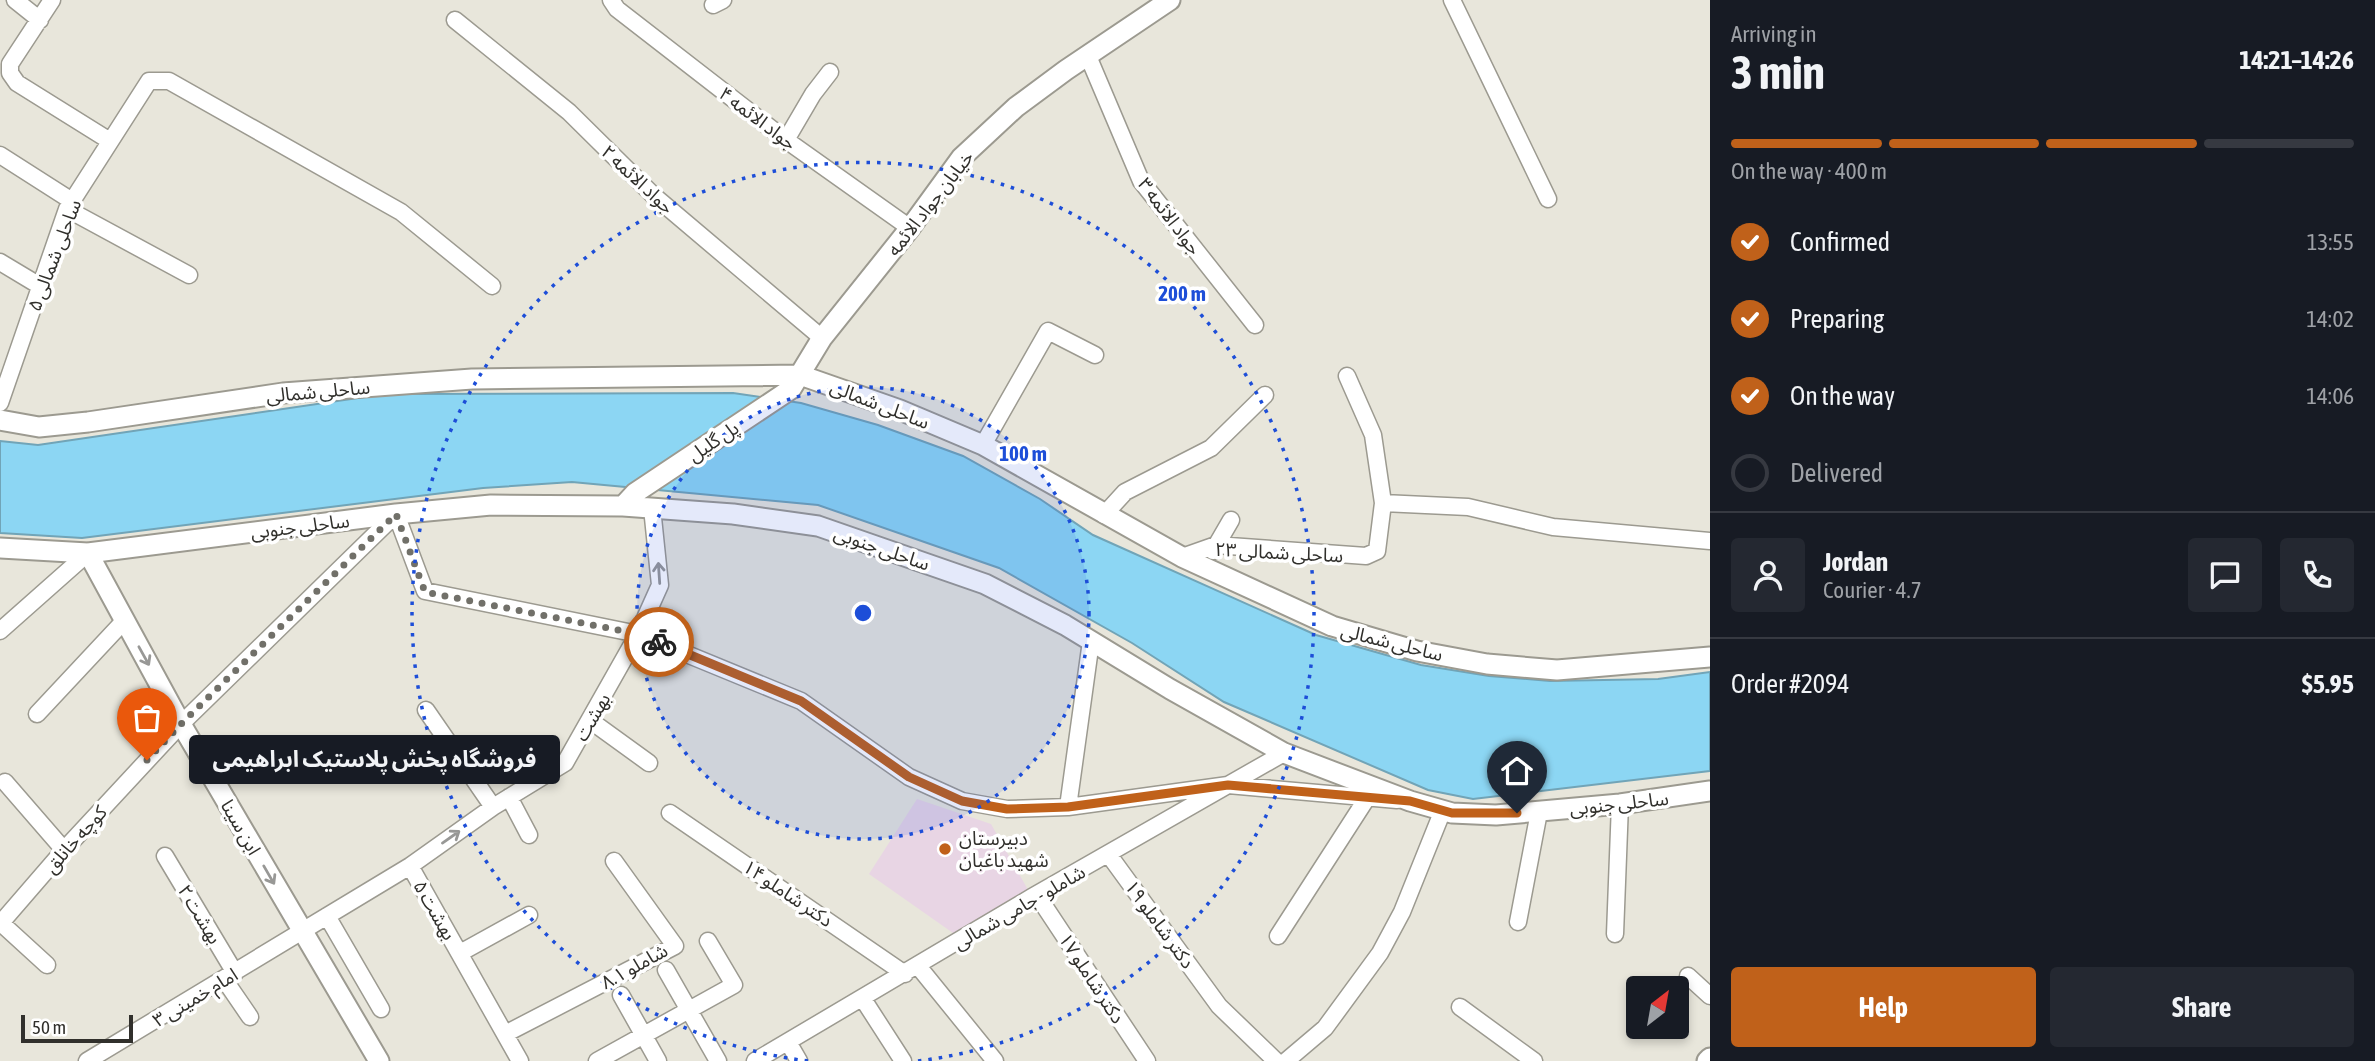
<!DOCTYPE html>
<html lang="en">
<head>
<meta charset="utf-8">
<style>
  :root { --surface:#171b24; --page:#242831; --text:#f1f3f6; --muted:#9ea1a6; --line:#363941; --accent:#c0611a }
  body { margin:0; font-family:"Asap Condensed","Noto Sans Arabic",sans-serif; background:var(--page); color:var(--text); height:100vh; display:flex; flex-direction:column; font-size:26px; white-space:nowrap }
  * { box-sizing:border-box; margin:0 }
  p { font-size:23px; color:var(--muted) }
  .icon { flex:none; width:38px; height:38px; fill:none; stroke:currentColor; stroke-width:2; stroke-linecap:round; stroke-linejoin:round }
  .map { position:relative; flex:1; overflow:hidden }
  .details { display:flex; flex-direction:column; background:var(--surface); width:665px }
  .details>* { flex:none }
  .needle { width:46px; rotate:31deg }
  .fabs { position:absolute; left:1626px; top:976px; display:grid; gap:14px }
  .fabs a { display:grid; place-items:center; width:63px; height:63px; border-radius:7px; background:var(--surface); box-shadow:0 4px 10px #0003; font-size:35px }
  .scale { position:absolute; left:21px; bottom:18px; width:112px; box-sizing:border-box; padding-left:7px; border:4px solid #31302c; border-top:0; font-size:19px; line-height:24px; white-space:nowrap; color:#31302c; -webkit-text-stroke:5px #fff; paint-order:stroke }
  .pin { position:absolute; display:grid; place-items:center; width:60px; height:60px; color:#fff; margin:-72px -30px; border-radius:50% 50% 50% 0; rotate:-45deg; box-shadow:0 0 7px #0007 }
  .pin .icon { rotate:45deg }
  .courier { position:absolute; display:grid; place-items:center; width:70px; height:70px; margin:-35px; border:5px solid #c0611a; border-radius:50%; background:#fff; color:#222; box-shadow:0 2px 9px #0007 }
  .bubble { position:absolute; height:49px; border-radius:7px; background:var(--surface); box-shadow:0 4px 10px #0003; font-size:23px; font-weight:700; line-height:49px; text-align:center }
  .headline em { font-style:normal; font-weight:700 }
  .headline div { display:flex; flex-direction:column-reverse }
  .headline { display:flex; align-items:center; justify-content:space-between; height:119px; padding:0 21px }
  h1 { font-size:46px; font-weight:700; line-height:52px }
  .bar { display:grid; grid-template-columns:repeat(4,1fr); gap:10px 7px; align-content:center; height:84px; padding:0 21px }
  .bar i { height:9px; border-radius:5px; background:var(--line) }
  .bar .on { background:var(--accent) }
  .bar p { grid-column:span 4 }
  .line { display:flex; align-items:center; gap:18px; padding:0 21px; border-top:2px solid var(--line) }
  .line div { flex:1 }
  .round { display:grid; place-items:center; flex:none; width:74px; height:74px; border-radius:7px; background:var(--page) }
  ol { padding:0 21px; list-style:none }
  li { display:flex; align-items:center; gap:21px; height:77px }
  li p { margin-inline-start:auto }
  li .icon { padding:7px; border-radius:50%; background:var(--accent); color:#fff; stroke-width:4 }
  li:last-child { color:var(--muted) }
  li i { width:38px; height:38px; border:4px solid var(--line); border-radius:50% }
  .primary-button { display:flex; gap:14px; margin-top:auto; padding:14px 21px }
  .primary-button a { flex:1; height:80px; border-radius:7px; background:var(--accent); color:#fff; font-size:28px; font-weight:700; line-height:80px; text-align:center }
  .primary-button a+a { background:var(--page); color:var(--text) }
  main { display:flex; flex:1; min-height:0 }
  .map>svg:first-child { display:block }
  .commercial { fill:#e8d5e4 }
  .water { fill:#8cd6f3; stroke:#71a4b7; stroke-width:2 }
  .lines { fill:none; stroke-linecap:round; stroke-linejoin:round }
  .minor-casing { stroke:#9c9a90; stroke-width:19 }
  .tertiary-casing { stroke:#9c9a90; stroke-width:23 }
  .minor { stroke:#fff; stroke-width:16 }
  .tertiary { stroke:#fff; stroke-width:19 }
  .oneway { stroke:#989896 }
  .done { stroke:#717069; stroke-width:7; stroke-dasharray:0 12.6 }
  .route { stroke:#c0611a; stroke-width:9 }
  .ring { fill:none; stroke:#1d4ed8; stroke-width:3.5; stroke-dasharray:3.5 7 }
  .poi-dot { fill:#c0611a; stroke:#fff; stroke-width:2.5 }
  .labels { text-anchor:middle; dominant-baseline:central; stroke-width:7; stroke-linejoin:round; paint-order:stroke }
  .street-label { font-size:19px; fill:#31302c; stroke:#fff }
  .poi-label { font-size:19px; fill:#31302c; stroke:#fff; text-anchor:start }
  .centre { fill:#1d4ed8; stroke:#fff; stroke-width:3.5 }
  .ring-label { font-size:21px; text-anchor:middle; font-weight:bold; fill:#1d4ed8; stroke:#fff; stroke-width:7; stroke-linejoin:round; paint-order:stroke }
</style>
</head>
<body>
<main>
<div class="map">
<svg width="1710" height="1061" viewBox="0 0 1710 1061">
  <rect width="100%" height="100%" fill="#e8e6db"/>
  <path class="commercial" d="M917,799L991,824L1032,897L963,940L869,874Z"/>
  <path class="water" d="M733,393L801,403L878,425L963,456L1040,499L1093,535L1316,635L1421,665L1489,676L1550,681L1658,679L1710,672V771L1473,799L1428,790L1224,702L1132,643L999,568L818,505L572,482L483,488L82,538L0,533V441L38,445L385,394Z"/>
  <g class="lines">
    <g class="minor-casing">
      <path id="minor" d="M15,0L40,20
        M52,0L10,64V73L17,83L110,141
        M611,0L617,9L786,140L910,228
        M1452,0L1548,199
        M713,5L723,0
        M455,20L569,112L653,195L822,338
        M1088,56L1141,181L1255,325
        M786,140L813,94L830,72
        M0,155L72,201
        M67,209L189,275
        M0,262L40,286
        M0,403L67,209L149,81H169L401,212L492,286
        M983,445L1048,331L1095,355
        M1383,503L1468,507L1553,527L1710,541
        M1104,515L1125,492L1211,448L1265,395
        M1213,551L1231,520
        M1182,557L1216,545L1366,556L1377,551L1383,503L1373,435L1347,376
        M0,631L88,553
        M426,710L493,807
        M37,714L124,621
        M591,721L649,763
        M5,782L64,850
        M509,797L529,835
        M1068,807L1091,641
        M670,813L905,974
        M1109,855L1219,1006L1276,1061
        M165,856L235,973
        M410,866L520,1061
        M1037,895L1147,1061
        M327,916L381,1009
        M1518,922L1539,812
        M1,923L47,965
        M0,924L64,850L181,724L396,514L425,591L638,634L801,701L909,777L962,801L1007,809L1068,807L1228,785L1397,800
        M1615,934L1620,804
        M1278,936L1367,798
        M460,953L529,915
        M918,966L995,1061
        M666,970L718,1061
        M1688,976L1710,996
        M224,979L250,1017
        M621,995L658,1061
        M863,999L903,1061
        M1460,1007L1534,1061
        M505,1034L675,946L614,861
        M788,1042L799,1061
        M87,1061L410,866L493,807L565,763L638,634L660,585L652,508
        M597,1061L734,985L708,941
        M755,1061L1032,897L1284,753
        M1286,1061L1325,1028L1380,953L1402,912L1443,810"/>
    </g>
    <g class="tertiary-casing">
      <path id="tertiary" d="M0,420L39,427L88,422L283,393L472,379L800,375L900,410L983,445L1182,557L1332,626L1417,651L1487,664L1557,670L1710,657
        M623,506L635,493L791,389L822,338L910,228L961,158L1016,107L1066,70L1170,0
        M0,548L88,553L396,514L491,505L623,506L733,514L818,526L985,584L1065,625L1170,689L1284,753L1410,801L1452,813L1496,815L1620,804L1710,791
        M88,553L181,724L379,1061
        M1707,1061L1710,1058"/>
    </g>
    <use href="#minor" class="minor"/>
    <use href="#tertiary" class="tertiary"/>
  </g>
  <defs><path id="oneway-shaft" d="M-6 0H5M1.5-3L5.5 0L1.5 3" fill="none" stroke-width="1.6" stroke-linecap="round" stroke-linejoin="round" transform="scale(1.75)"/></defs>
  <g class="oneway">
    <use href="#oneway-shaft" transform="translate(659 573) rotate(-94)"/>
    <use href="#oneway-shaft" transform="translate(144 656) rotate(61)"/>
    <use href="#oneway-shaft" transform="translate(451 837) rotate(-35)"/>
    <use href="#oneway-shaft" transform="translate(269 875) rotate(60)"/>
  </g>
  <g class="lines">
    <path class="done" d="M147,760L181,724L396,514L425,592L638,634L659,642"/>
    <path class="route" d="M659,642L801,701L909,777L962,801L1007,809L1068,807L1228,785L1410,801L1452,813H1517"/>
  </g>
  <circle cx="863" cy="613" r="226" fill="#1d4ed8" fill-opacity=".12"/>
  <g class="ring">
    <circle cx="863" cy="613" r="226"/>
    <path d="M808 1061A451 451 0 1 1 918 1061"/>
  </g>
  <circle class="poi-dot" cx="945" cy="849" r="7"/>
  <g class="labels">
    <g class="street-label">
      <text transform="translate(758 118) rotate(37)">جواد الائمه ۴</text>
      <text transform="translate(638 179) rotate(43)">جواد الائمه ۲</text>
      <text transform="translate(930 203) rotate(-52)">خیابان جواد الائمه</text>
      <text transform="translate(1170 216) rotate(53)">جواد الائمه ۳</text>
      <text transform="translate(54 255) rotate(-69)">ساحلی شمالی ۵</text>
      <text transform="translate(318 391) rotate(-5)">ساحلی شمالی</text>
      <text transform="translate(880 404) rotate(21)">ساحلی شمالی</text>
      <text transform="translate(713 441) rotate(-34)">پل گلیل</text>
      <text transform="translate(300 526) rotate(-7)">ساحلی جنوبی</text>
      <text transform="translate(882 548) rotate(19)">ساحلی جنوبی</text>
      <text transform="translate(1279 552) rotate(3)">ساحلی شمالی ۲۳</text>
      <text transform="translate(1392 642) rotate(14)">ساحلی شمالی</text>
      <text transform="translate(592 717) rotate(-60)">بهشت</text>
      <text transform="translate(1619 803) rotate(-6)">ساحلی جنوبی</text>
      <text transform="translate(241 827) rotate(60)">ابن سینا</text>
      <text transform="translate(75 839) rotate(-48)">کوچه خانلق</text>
      <text transform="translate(788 893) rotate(34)">دکتر شاملو ۱۴</text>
      <text transform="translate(1019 907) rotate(-30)">شاملو - جامی شمالی</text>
      <text transform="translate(435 910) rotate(60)">بهشت ۵</text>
      <text transform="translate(200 914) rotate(59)">بهشت ۲</text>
      <text transform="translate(1160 924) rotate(54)">دکتر شاملو ۱۹</text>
      <text transform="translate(634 966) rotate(-29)">شاملو ۸.۱</text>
      <text transform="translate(1092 978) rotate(57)">دکتر شاملو ۱۷</text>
      <text transform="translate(195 997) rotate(-31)">امام خمینی ۳</text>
    </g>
    <g class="poi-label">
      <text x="959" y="838">دبیرستان<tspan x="959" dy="22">شهید باغبان</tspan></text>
    </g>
  </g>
  <circle cx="863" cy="613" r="10" class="centre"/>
  <g class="ring-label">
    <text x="1182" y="301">200 m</text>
    <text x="1023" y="461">100 m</text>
  </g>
</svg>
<div class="fabs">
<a><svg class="needle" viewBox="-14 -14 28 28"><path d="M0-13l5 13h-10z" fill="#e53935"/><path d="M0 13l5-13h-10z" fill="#9ea1a6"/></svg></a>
</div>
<div class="scale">50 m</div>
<div class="pin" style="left:147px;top:760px;background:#ea580c"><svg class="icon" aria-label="bag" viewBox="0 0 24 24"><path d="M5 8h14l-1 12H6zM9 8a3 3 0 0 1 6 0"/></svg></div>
<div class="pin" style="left:1517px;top:813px;background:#1f2937"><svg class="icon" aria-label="home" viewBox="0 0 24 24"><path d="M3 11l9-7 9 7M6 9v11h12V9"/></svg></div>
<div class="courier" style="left:659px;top:642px"><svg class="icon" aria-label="bike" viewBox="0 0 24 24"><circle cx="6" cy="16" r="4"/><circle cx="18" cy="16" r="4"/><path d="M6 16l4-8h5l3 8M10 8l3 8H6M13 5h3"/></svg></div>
<div class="bubble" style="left:189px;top:735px;width:371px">فروشگاه پخش پلاستیک ابراهیمی</div>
</div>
<section class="details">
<div class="headline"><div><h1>3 min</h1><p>Arriving in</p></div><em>14:21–14:26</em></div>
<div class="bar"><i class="on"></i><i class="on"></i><i class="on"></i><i></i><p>On the way · 400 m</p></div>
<ol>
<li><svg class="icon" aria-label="check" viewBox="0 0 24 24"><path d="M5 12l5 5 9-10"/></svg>Confirmed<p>13:55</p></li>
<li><svg class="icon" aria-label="check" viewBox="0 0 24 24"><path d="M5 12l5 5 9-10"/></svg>Preparing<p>14:02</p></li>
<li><svg class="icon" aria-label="check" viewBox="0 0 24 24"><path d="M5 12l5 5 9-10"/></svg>On the way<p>14:06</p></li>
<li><i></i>Delivered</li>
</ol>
<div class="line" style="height:126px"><a class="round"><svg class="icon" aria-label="person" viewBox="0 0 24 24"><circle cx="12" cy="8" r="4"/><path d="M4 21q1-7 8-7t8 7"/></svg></a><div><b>Jordan</b><p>Courier · 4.7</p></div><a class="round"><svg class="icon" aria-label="chat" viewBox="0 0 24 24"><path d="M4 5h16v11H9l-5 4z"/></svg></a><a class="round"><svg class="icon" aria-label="phone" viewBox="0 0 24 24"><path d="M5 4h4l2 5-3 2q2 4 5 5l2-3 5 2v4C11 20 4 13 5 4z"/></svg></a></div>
<div class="line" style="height:91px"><div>Order #2094</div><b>$5.95</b></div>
<div class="primary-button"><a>Help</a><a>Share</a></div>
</section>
</main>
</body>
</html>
